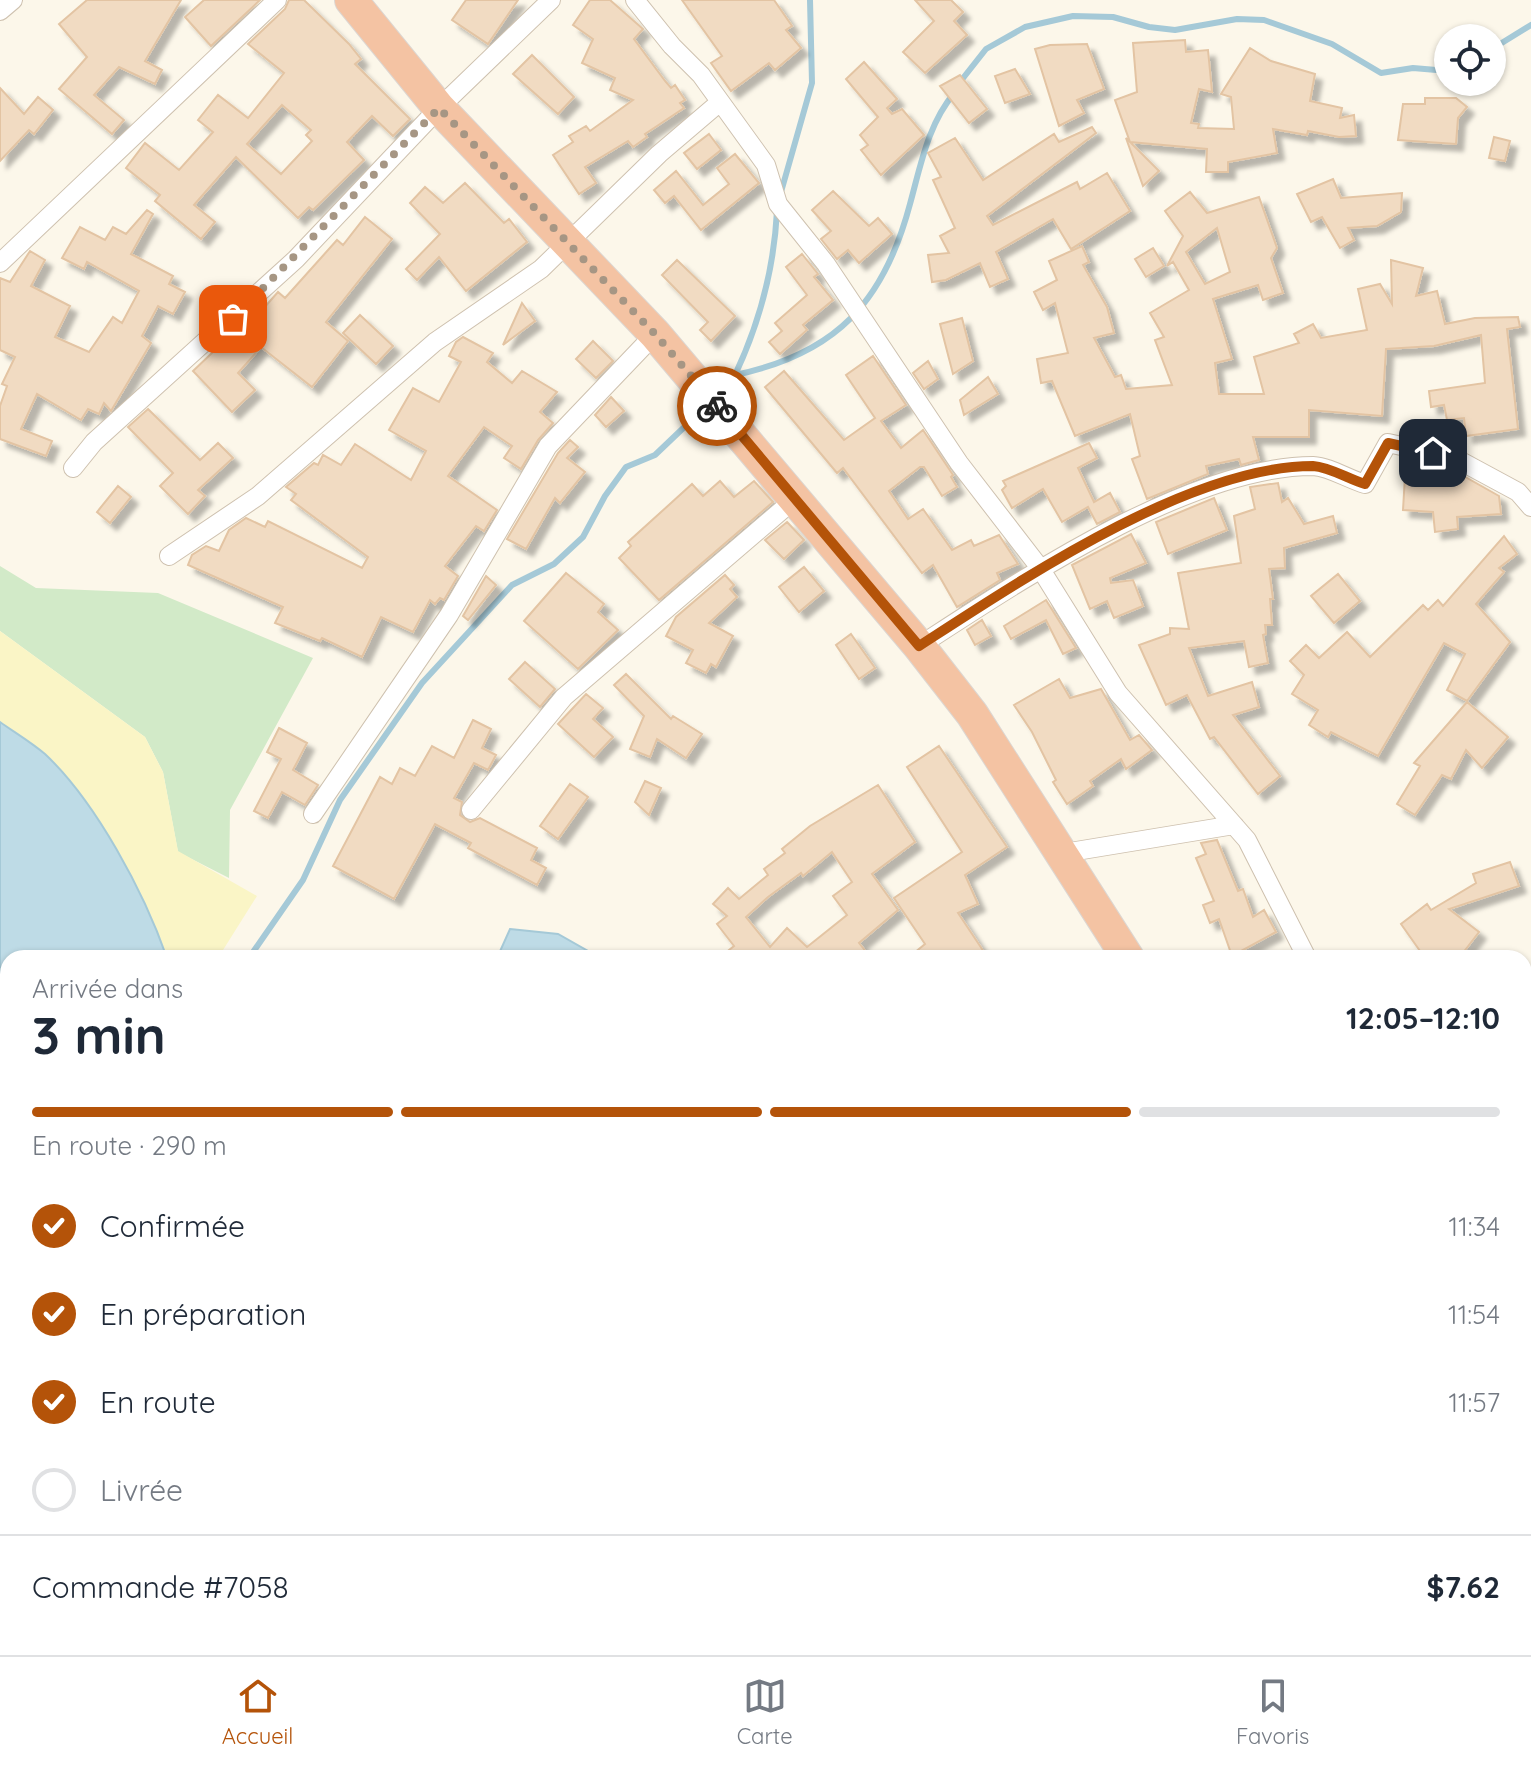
<!DOCTYPE html>
<html lang="fr">
<head>
<meta charset="utf-8">
<style>
  :root { --surface:#fff; --page:#f6f6f7; --text:#1f2937; --muted:#747a83; --line:#e0e1e3; --accent:#b45309 }
  body { margin:0; font-family:Quicksand,sans-serif; background:var(--page); color:var(--text); height:100vh; display:flex; flex-direction:column; font-size:30px; white-space:nowrap }
  * { box-sizing:border-box; margin:0 }
  p { font-size:26px; color:var(--muted) }
  .icon { flex:none; width:44px; height:44px; fill:none; stroke:currentColor; stroke-width:2; stroke-linecap:round; stroke-linejoin:round }
  .map { position:relative; flex:1; overflow:hidden }
  .details { position:absolute; left:0px; top:950px; width:1532px; height:706px; display:flex; flex-direction:column; background:var(--surface); border-radius:24px 24px 0 0; box-shadow:0 2px 6px #0004 }
  .details>* { flex:none }
  .controls { position:absolute; left:1434px; top:24px; display:grid; gap:16px }
  .controls a { display:grid; place-items:center; width:72px; height:72px; border-radius:50%; background:var(--surface); box-shadow:0 2px 6px #0004; font-size:40px }
  .pin { position:absolute; display:grid; place-items:center; width:68px; height:68px; color:#fff; margin:-34px; border-radius:16px; box-shadow:0 4px 12px #0006 }
  .courier { position:absolute; display:grid; place-items:center; width:80px; height:80px; margin:-40px; border:6px solid #b45309; border-radius:50%; background:#fff; color:#222; box-shadow:0 2px 10px #0007 }
  .summary em { font-style:normal; font-weight:700 }
  .summary div { display:flex; flex-direction:column-reverse }
  .summary { display:flex; align-items:center; justify-content:space-between; height:136px; padding:0 32px }
  h1 { font-size:52px; font-weight:700; line-height:60px }
  .bar { display:grid; grid-template-columns:repeat(4,1fr); gap:12px 8px; align-content:center; height:96px; padding:0 32px }
  .bar i { height:10px; border-radius:6px; background:var(--line) }
  .bar .active { background:var(--accent) }
  .bar p { grid-column:span 4 }
  .line { display:flex; align-items:center; gap:20px; padding:0 32px; border-top:2px solid var(--line) }
  .line div { flex:1 }
  ol { padding:0 32px; list-style:none }
  li { display:flex; align-items:center; gap:24px; height:88px }
  li p { margin-inline-start:auto }
  li .icon { padding:8px; border-radius:50%; background:var(--accent); color:#fff; stroke-width:4 }
  li:last-child { color:var(--muted) }
  li i { width:44px; height:44px; border:4px solid var(--line); border-radius:50% }
  .tabs { display:flex; justify-content:space-around; align-items:center; height:112px; border-top:2px solid var(--line); background:var(--surface); font-size:22px; color:var(--muted) }
  .tabs a { display:grid; justify-items:center; gap:4px }
  .tabs .active { color:var(--accent) }
  .map>svg:first-child { display:block }
  .green { fill:#d2eac8 }
  .sand { fill:#faf5c6 }
  .water { fill:#bedbe6; stroke:#a5c9d7; stroke-width:2 }
  .lines { fill:none; stroke-linecap:round; stroke-linejoin:round }
  .stream { stroke:#a5c9d7; stroke-width:6 }
  .building { fill:#f1dbc2; stroke:#e3c4a3; stroke-width:2; fill-rule:evenodd; filter:url(#shadow) }
  .street-casing { stroke:#cec1af; stroke-width:20 }
  .highway-casing { stroke:#dcd6d1; stroke-width:34 }
  .street { stroke:#fff; stroke-width:18 }
  .highway { stroke:#f4c3a3; stroke-width:32 }
  .done { stroke:#a69684; stroke-width:8; stroke-dasharray:0 14.4 }
  .route { stroke:#b45309; stroke-width:10 }
</style>
</head>
<body>
<div class="map">
<svg width="1531" height="1655" viewBox="0 0 1531 1655">
  <defs>
    <filter id="shadow"><feDropShadow dx="7" dy="7" stdDeviation="2" flood-color="#0004"/></filter>
  </defs>
  <rect width="100%" height="100%" fill="#fcf7ea"/>
  <path class="green" d="M0,566L36,588L158,593L313,658L230,810L229,878L178,852L163,772L145,737L0,631Z"/>
  <path class="sand" d="M0,631L145,737L163,772L178,851L257,896L218,958H167C144,892 96,802 45,754C31,742 15,732 0,722Z"/>
  <path class="water" d="M0,722C14,732 31,742 45,754C96,802 144,892 167,958H8V1648H1153L1155,1655H0Z
    M510,929L558,934L590,952L620,958H497Z"/>
  <g class="lines">
    <path class="stream" d="M1492,49L1531,25
      M960,82L986,49L1025,27L1073,16L1113,17L1149,27L1175,30L1237,19L1264,20L1332,44L1381,73L1413,68L1448,71
      M781,192L812,83L810,0
      M735,375C836,354 884,302 910,204C921,164 928,124 955,92
      M735,375C760,322 774,269 777,211
      M249,958L303,880L340,800L422,683L512,585L554,564L583,537L605,496L626,467L655,455L698,414"/>
  </g>
  <path class="building" d="M87,0H181L145,61L162,70L155,84L119,67L94,95L124,120L112,134L59,89L87,57L59,24Z
    M204,0H260L211,46L185,17Z
    M289,0H304L349,44L361,59L355,64L410,119L393,136L372,116L347,142L364,160L313,210L309,207L298,218L236,157L194,205L215,222L201,239L155,201L160,195L126,168L145,143L179,170L213,132L198,120L218,95L248,118L284,73L248,44L285,9ZM282,105L311,130L306,135L312,141L281,174L247,144Z
    M466,0H518L488,44L452,20Z
    M590,0H610L643,29L634,39L665,81L671,88L675,85L685,100L680,103L684,108L645,134L647,137L633,147L628,141L585,167L596,183L579,194L553,155L573,142L569,136L586,126L590,131L633,100L610,90L615,78L582,63L593,39L573,25Z
    M682,0H774L792,26L786,30L801,48L775,70L769,63L731,91L711,63L722,56Z
    M915,0H951L963,12L954,21L967,35L925,73L903,52L934,21Z
    M1185,40L1186,52L1208,50L1212,92L1199,89L1191,123L1199,124L1198,128L1234,129L1231,97L1221,94L1250,48L1271,61L1315,74L1310,101L1342,108L1340,118L1354,115L1356,136L1339,137L1308,131L1307,135L1273,129L1277,153L1228,162V172H1206L1207,149L1130,142L1115,100L1137,92L1133,43Z
    M1087,44L1104,89L1077,100L1084,113L1059,126L1035,49L1050,45Z
    M532,55L574,97L558,114L513,74Z
    M864,62L897,99L887,108L892,114L902,109L924,135L881,175L861,150L868,145L860,135L878,117L846,79Z
    M1015,69L1030,94L1005,103L995,76Z
    M960,75L987,109L969,123L940,86Z
    M0,88L24,114L38,97L53,110L34,134L29,130L0,161Z
    M1425,98H1456L1467,107L1458,118L1456,144L1398,140L1403,104H1425Z
    M1092,127L1096,133L987,216L993,225L1077,182L1080,189L1107,173L1130,211L1071,249L1053,219L996,252L1008,279L990,287L980,263L946,280L932,282L928,255L949,253L940,236L955,228L933,180L941,177L928,153L955,138L983,180L1054,134L1059,142Z
    M709,134L721,150L697,169L684,153Z
    M1494,137L1510,141L1505,161L1489,158Z
    M1126,138L1159,171L1143,186Z
    M735,154L759,183L701,230L674,196L665,203L654,190L676,171L703,205L729,184L717,168Z
    M1333,179L1341,198L1402,193L1401,212L1377,226L1348,228L1354,240L1340,248L1322,217L1311,222L1297,194Z
    M465,183L504,223L509,219L527,242L466,291L439,257L417,280L406,269L440,234L410,203L425,187L443,203Z
    M833,191L869,226L878,218L892,234L859,263L848,250L837,259L821,239L831,231L812,210Z
    M1190,192L1207,213L1259,197L1277,248L1271,258L1283,293L1263,300L1258,285L1213,299L1232,359L1215,363L1219,394H1264L1254,357L1299,343L1294,334L1313,324L1321,338L1367,330L1358,289L1380,284L1392,304L1391,260L1423,268L1416,296L1437,291L1445,324L1475,318L1518,317L1520,327L1507,329L1518,429L1466,436L1464,418L1447,420L1444,405L1431,407L1429,391L1485,383L1481,335L1434,346L1386,349L1382,416L1309,410V437H1253L1259,460L1241,465L1239,459L1206,466L1208,474L1147,499L1132,459L1140,456L1130,414L1075,436L1052,381L1041,383L1037,359L1068,353L1055,303L1043,310L1034,292L1057,280L1049,261L1082,246L1089,262L1083,265L1107,307L1114,333L1094,338L1115,377L1121,375L1126,389L1172,385L1155,340L1164,337L1150,313L1189,290L1173,262L1167,266L1183,236L1165,211ZM1217,228L1230,272L1205,284L1186,252Z
    M147,210L153,214L131,254L173,276L169,284L185,292L173,314L158,306L142,336L151,343L111,411L104,403L99,414L88,409L81,420L37,394L21,429L52,441L46,456L0,439V406L7,386L2,384L15,357L0,350V278L10,282L30,251L45,260L31,286L70,306L55,337L89,352L113,317L122,323L139,291L87,262L84,269L62,258L80,227L105,240L113,227L126,234Z
    M365,217L392,239L326,322L348,341L312,387L261,347L238,373L255,390L232,412L193,371L253,314L256,317L278,292L285,298L337,240L343,245Z
    M1153,248L1164,266L1146,277L1135,259Z
    M802,254L818,274L814,277L833,300L803,325L807,330L780,354L769,342L782,331L775,323L807,295L786,267Z
    M677,260L735,316L711,341L700,330L708,322L662,275Z
    M522,303L535,321L503,345Z
    M360,315L393,346L376,364L343,333Z
    M962,318L973,361L953,374L940,324Z
    M463,337L493,353L487,362L512,383L522,371L557,392L540,412L553,423L538,440L521,469L504,458L512,446L484,427L448,476L497,510L484,531L476,526L445,566L458,576L444,600L440,598L435,604L430,600L413,632L381,617L362,657L322,638L320,641L275,623L283,607L188,565L192,555L206,546L219,551L229,530L246,518L265,527L268,521L362,568L368,557L291,500L296,494L286,487L314,463L318,465L323,455L341,465L355,444L411,480L426,451L389,430L413,388L439,402L461,362L449,356L456,342Z
    M593,341L613,361L596,378L576,359Z
    M873,356L906,405L881,421L901,448L923,430L953,475L951,477L957,487L942,496L924,467H920L889,491L908,519L923,509L952,550L971,540L974,546L999,535L1018,564L997,573L1000,580L957,607L933,565L922,573L843,468L837,473L765,387L784,371L844,440L875,418L846,375Z
    M928,361L938,379L924,389L913,373Z
    M988,377L998,394L964,415L960,400Z
    M611,397L624,411L606,427L595,415Z
    M148,409L200,460L218,443L233,458L198,490L205,496L188,514L160,486L173,473L128,427Z
    M570,440L578,447L567,458L585,472L560,503L555,498L526,549L507,539L558,453Z
    M1089,443L1097,458L1078,468L1094,502L1110,493L1120,512L1097,524L1088,507L1062,522L1043,489L1012,508L1002,490L1006,486L1003,481Z
    M1406,459L1451,469L1499,496L1501,514L1457,517L1458,529L1435,532L1433,512L1403,510Z
    M720,481L734,497L754,481L773,502L659,600L619,558L631,546L628,542L692,484L703,496Z
    M1278,483L1282,502L1288,498L1304,524L1333,516L1337,533L1284,548L1285,568L1269,569L1273,599H1270L1272,625H1265L1266,634L1263,635L1268,663L1249,667L1244,641L1189,648L1208,696L1252,682L1259,707L1233,715L1280,776L1258,794L1214,737L1210,739L1187,695L1166,705L1139,645L1170,634V628L1189,629L1178,573L1241,563L1234,516L1255,509L1250,487Z
    M118,486L131,497L110,523L97,512Z
    M1214,498L1227,530L1168,554L1156,522Z
    M787,522L804,540L784,559L765,540Z
    M1131,534L1146,563L1110,578L1111,583L1133,580L1143,606L1114,618L1107,601L1090,609L1072,565Z
    M1504,536L1517,554L1499,568L1504,572L1476,604L1510,642L1467,701L1447,690L1465,654L1444,643L1378,756L1331,732L1328,737L1309,725L1318,710L1292,694L1304,675L1290,661L1306,645L1319,658L1347,632L1370,657L1423,605L1428,610L1438,600L1443,606Z
    M804,567L824,591L799,612L779,587Z
    M566,573L604,604L598,612L618,630L578,669L524,621Z
    M1338,574L1360,601L1334,623L1311,596Z
    M725,575L734,585L730,589L737,597L709,623L733,636L716,667L711,664L706,673L686,663L693,650L666,636L676,617Z
    M486,576L496,585L468,620L463,616Z
    M1046,600L1076,648L1063,654L1046,620L1011,639L1004,626Z
    M982,620L991,636L975,645L967,630Z
    M851,634L875,668L859,679L836,645Z
    M525,662L555,689L540,707L509,679Z
    M626,674L671,719L673,716L702,734L686,758L657,739L650,757L630,749L644,716L614,685Z
    M1059,679L1070,698L1101,689L1130,740L1139,735L1152,750L1126,769L1121,759L1090,781L1093,786L1067,804L1053,782L1056,780L1032,732L1014,705Z
    M586,694L603,708L593,719L613,737L594,757L558,724Z
    M1467,702L1508,737L1482,768L1466,750L1451,779L1442,775L1415,815L1397,804L1420,766L1414,763Z
    M473,720L491,729L482,748L496,755L488,770L474,763L454,798L462,802L460,815L470,822L480,818L537,848L531,860L546,868L537,885L468,848L471,843L435,824L394,899L333,866L380,777L392,784L400,768L415,776L432,746L454,758Z
    M279,728L307,743L293,770L318,785L305,805L282,792L268,818L254,811L281,759L267,752Z
    M939,746L1007,847L965,875L978,904L958,913L988,958H908L925,944L894,898L962,852L907,767Z
    M645,781L661,788L649,815L635,802Z
    M570,784L588,797L558,839L540,826Z
    M878,785L915,842L872,874L898,910L859,943L871,958H719L734,946L717,924L727,916L713,904L728,888L739,899L768,875L764,869L785,853L782,849L810,826ZM832,852L852,882L833,896L847,915L807,947L787,928L770,947L746,917L768,897L801,873L803,876Z
    M1217,840L1238,891L1243,889L1253,917L1264,910L1276,932L1232,956L1219,919L1210,923L1203,905L1214,901L1196,858L1206,854L1201,843Z
    M1510,862L1519,886L1449,909L1479,932L1459,958H1425L1401,924L1427,904L1431,910L1476,883L1473,874Z"/>
  <g class="lines">
    <g class="street-casing">
      <path id="street" d="M635,0L672,46L701,75L766,165L778,204L826,264L959,463L1040,568L1118,693L1247,840L1307,958
        M0,11L13,0
        M0,263L277,0
        M73,468L94,442L296,259L439,108L551,0
        M169,556L258,496L435,342L541,269L659,154L720,102
        M919,646C1021,580 1190,466 1313,466C1330,467 1348,479 1365,484L1388,443L1455,458L1518,492L1531,507
        M471,810L564,697L796,498
        M313,814L449,615L548,446L655,334
        M1064,853L1234,825
        M1524,1138L1531,1135
        M1524,1346L1531,1356"/>
    </g>
    <g class="highway-casing">
      <path id="highway" d="M351,0L439,108L655,334L919,646L972,714L1128,958
        M1524,1572L1531,1582"/>
    </g>
    <use href="#street" class="street"/>
    <use href="#highway" class="highway"/>
  </g>
  <g class="lines">
    <path class="done" d="M233,319L439,108L655,334L717,406"/>
    <path class="route" d="M717,406L919,646C1021,580 1190,466 1313,466C1330,467 1348,479 1365,484L1388,443L1433,453"/>
  </g>
</svg>
<div class="controls">
<a><svg class="icon" aria-label="locate" viewBox="0 0 24 24"><circle cx="12" cy="12" r="6"/><path d="M12 2v4M12 18v4M2 12h4M18 12h4"/></svg></a>
</div>
<div class="pin" style="left:233px;top:319px;background:#ea580c"><svg class="icon" aria-label="bag" viewBox="0 0 24 24"><path d="M5 8h14l-1 12H6zM9 8a3 3 0 0 1 6 0"/></svg></div>
<div class="pin" style="left:1433px;top:453px;background:#1f2937"><svg class="icon" aria-label="home" viewBox="0 0 24 24"><path d="M3 11l9-7 9 7M6 9v11h12V9"/></svg></div>
<div class="courier" style="left:717px;top:406px"><svg class="icon" aria-label="bike" viewBox="0 0 24 24"><circle cx="6" cy="16" r="4"/><circle cx="18" cy="16" r="4"/><path d="M6 16l4-8h5l3 8M10 8l3 8H6M13 5h3"/></svg></div>
<section class="details">
<div class="summary"><div><h1>3 min</h1><p>Arrivée dans</p></div><em>12:05–12:10</em></div>
<div class="bar"><i class="active"></i><i class="active"></i><i class="active"></i><i></i><p>En route · 290 m</p></div>
<ol>
<li><svg class="icon" aria-label="check" viewBox="0 0 24 24"><path d="M5 12l5 5 9-10"/></svg>Confirmée<p>11:34</p></li>
<li><svg class="icon" aria-label="check" viewBox="0 0 24 24"><path d="M5 12l5 5 9-10"/></svg>En préparation<p>11:54</p></li>
<li><svg class="icon" aria-label="check" viewBox="0 0 24 24"><path d="M5 12l5 5 9-10"/></svg>En route<p>11:57</p></li>
<li><i></i>Livrée</li>
</ol>
<div class="line" style="height:104px"><div>Commande #7058</div><b>$7.62</b></div>
</section>
</div>
<nav class="tabs">
<a class="active"><svg class="icon" aria-label="home" viewBox="0 0 24 24"><path d="M3 11l9-7 9 7M6 9v11h12V9"/></svg>Accueil</a>
<a><svg class="icon" aria-label="map" viewBox="0 0 24 24"><path d="M3 6l6-2 6 2 6-2v14l-6 2-6-2-6 2zM9 4v14M15 6v14"/></svg>Carte</a>
<a><svg class="icon" aria-label="saved" viewBox="0 0 24 24"><path d="M7 4h10v16l-5-4-5 4z"/></svg>Favoris</a>
</nav>
</body>
</html>
